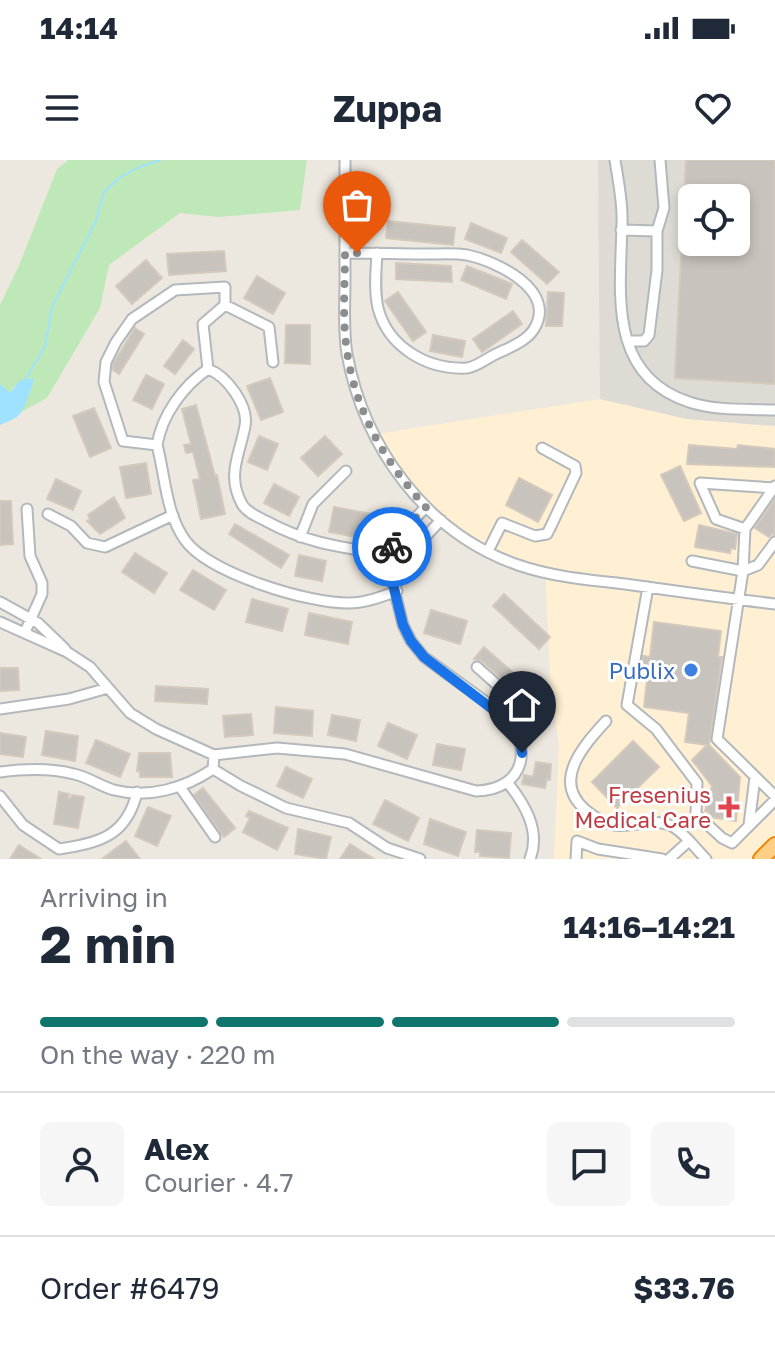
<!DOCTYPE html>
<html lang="en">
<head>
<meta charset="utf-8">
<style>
  :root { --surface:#fff; --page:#f6f6f7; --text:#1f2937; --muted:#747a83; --line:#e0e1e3; --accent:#0f766e }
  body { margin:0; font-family:"Golos Text",sans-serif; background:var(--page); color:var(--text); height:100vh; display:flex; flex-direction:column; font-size:30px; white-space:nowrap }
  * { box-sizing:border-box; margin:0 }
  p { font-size:26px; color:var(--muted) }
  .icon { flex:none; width:44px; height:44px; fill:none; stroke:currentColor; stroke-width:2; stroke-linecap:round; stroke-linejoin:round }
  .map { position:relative; height:699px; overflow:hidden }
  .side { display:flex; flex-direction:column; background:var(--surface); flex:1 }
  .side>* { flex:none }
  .controls { position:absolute; left:678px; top:24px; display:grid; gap:16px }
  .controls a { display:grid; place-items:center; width:72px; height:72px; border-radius:12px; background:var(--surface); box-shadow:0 4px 12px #0003; font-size:40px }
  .pin { position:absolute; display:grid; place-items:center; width:68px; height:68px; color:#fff; margin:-82px -34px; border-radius:50% 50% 50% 0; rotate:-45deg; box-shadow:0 0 8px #0007 }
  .pin .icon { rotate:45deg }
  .courier { position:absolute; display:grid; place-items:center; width:80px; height:80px; margin:-40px; border:6px solid #1a73e8; border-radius:50%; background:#fff; color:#222; box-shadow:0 2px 10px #0007 }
  .head em { font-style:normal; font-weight:700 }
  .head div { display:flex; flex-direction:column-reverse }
  .head { display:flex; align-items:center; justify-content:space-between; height:136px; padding:0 40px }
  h1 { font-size:52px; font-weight:700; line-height:60px }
  .bar { display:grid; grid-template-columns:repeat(4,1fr); gap:12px 8px; align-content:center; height:96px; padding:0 40px }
  .bar i { height:10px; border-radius:6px; background:var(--line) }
  .bar .current { background:var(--accent) }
  .bar p { grid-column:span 4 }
  .line { display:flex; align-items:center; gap:20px; padding:0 40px; border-top:2px solid var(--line) }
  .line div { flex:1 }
  .round { display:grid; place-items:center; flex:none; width:84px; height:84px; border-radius:12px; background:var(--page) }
  .status { display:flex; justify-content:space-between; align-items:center; height:56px; padding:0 40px; background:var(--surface); direction:ltr }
  .status svg { height:22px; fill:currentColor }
  header { display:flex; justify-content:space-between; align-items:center; height:104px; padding:0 40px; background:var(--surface); font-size:36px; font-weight:700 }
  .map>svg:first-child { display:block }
  .commercial { fill:#ffefd3 }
  .industrial { fill:#dedad4; fill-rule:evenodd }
  .green { fill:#bfe8b9 }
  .water { fill:#9ee2ff }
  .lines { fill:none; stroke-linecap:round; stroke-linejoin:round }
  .stream { stroke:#9ee2ff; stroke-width:2 }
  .building { fill:#c8c3bc; stroke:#d3c9bd; stroke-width:2; fill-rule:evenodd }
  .minor-casing { stroke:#b3b8bc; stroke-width:13 }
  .highway-casing { stroke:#ed8300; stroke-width:18 }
  .minor { stroke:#fff; stroke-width:9 }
  .highway { stroke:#ffcf85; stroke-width:14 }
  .done { stroke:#8c8e8e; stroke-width:8; stroke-dasharray:0 14.4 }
  .route { stroke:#1a73e8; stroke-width:10 }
  .shop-dot { fill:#3f7fe0; stroke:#fff; stroke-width:3 }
  .health-dot { fill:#e0444e; stroke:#fff; stroke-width:3 }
  .labels { text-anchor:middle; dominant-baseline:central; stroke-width:6; stroke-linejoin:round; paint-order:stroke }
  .shop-label { font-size:22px; fill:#366cbe; stroke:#fff; text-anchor:end }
  .health-label { font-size:22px; fill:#be3a42; stroke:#fff; text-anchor:end }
</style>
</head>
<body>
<div class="status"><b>14:14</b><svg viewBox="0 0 49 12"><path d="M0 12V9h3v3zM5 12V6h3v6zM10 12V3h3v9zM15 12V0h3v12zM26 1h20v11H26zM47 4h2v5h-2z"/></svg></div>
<header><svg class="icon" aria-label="menu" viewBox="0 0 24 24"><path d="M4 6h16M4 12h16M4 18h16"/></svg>Zuppa<svg class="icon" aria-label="heart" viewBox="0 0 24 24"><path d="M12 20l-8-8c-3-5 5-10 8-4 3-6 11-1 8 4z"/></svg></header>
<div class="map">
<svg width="775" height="699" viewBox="0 0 775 699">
  <rect width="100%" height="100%" fill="#ede8df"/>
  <path class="commercial" d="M600,239L687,259L775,266V699H554L559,586L550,518L545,410L503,394L469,376L443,357L402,317L376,274Z"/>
  <path class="industrial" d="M598,0H775V266L687,259L600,239ZM692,38H736V82H692Z"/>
  <path class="green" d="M68,0H307L300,50L218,57L180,53L109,105L100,148L47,238L21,252L27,234L33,225L14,226L10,234L0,224V145L20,103L57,9Z"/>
  <path class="water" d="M34,218C33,225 24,251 18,256C13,260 6,262 0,265V224L10,233L19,221Z"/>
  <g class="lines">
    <path class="stream" d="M25,220L45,186L52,147L96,61L104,32L119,18L137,8L160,0"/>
  </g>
  <path class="building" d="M686,0H775V224L675,218ZM692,38H736V82H692Z
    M388,61L455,68L453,85L386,78Z
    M471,63L507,78L501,93L465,79Z
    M522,80L559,112L547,124L511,92Z
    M224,91L226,111L169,115L167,94Z
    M146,100L162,118L132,144L116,126Z
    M396,103L451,106L452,122L396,119Z
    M467,106L512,124L506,139L461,120Z
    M257,116L285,133L273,154L244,138Z
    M398,132L426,172L413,181L385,141Z
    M548,132L564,133L562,166H546Z
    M513,151L522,164L482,192L473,179Z
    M286,165H310V204L285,203Z
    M135,168L144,174L119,214L113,210V204Z
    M433,175L465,181L462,197L430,191Z
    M183,180L194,189L175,214L164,206Z
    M146,215L164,224L152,249L133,240Z
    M270,218L283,252L261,260L247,226Z
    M196,245L215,316L217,315L225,354L201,359L193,320L200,319L193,292L186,293L184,285L191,284L182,249Z
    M94,248L111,288L90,297L73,256Z
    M259,276L278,284L267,310L248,302Z
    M325,276L342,294L318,316L301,298Z
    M689,285L737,289L738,285L775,289V307L687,304Z
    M146,303L151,334L126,338L120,307Z
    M680,306L701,353L684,361L661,315Z
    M519,318L552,335L538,362L506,345Z
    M56,319L81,331L73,350L47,339Z
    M274,324L299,337L289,356L264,343Z
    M114,337L125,358L100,374L87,361L90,359L88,355Z
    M775,339V375L772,374L769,377L755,368Z
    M0,341H11L13,384L0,385Z
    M334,347L372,354L367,379L329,372Z
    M235,364L289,395L281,408L229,374Z
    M699,365L737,374L735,389L731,388L730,393L695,387Z
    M135,393L167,413L154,433L122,412Z
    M299,395L326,401L322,421L295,416Z
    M193,410L226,430L214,450L180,430Z
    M504,434L550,477L539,489L493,446Z
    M252,439L288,449L282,471L246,462Z
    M431,450L467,461L460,484L424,473Z
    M309,453L352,462L348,484L305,475Z
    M654,462L721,471L718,497H722L709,585L740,617L736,661L710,657L708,652L705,651L712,626L692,600L707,585L685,582L689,553L644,547L648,511L641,510L643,496L650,497Z
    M484,487L524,522L516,531L482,501L474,499Z
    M0,508H18L19,530L0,531Z
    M156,526L208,529L207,544L155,541Z
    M276,547L313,551L312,576L274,573Z
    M251,554L253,575L225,577L223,556Z
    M332,555L360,560L356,581L328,575Z
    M388,563L417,575L407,599L378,586Z
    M46,571L78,576L75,601L42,595Z
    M0,573L26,577L23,597L0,594Z
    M96,580L130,594L120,617L86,603Z
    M633,581L659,607L617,648L592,622Z
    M437,584L465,589L461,610L433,605Z
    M139,593H170L172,617H140V612L137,611Z
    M536,602L551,604L550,620L547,619L545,628L522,624L524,615L533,617Z
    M286,607L312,619L303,638L277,626Z
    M203,628L235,668L224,677L194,635Z
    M59,632L69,634L68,638H71L72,635L84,637L78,668L54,664Z
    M385,640L419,658L408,681L373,664Z
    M148,647L171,656L157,686L135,676Z
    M249,651L288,668L277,690L243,672L250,658L246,656Z
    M430,659L466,672L458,696L424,684Z
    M298,669L331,677L326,699L295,694Z
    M477,670L511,673L509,698L480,696V692H475Z
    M126,681L140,699H102Z
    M350,684L374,699H340Z
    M19,685L41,699H10Z"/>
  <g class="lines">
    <g class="minor-casing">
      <path id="minor" d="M345,0C345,40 345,81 345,121C345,145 343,170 347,194C364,287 426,373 518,405C553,417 589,420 625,424C675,431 725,438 775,444
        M615,0C618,20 623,42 622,62C621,130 606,215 689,242C715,251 747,249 775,250
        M621,70L657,71
        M345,93C373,93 402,94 430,94C442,94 455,93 467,95C496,101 558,130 534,169C526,182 508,188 494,195C486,199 476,207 467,208C427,210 388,187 378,148C374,130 376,111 377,93
        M225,145L269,167L273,202
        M628,181H644L649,175L657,110V71L664,48L660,0
        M208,209C183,226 162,255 157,285C165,315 166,354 185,380C208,413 309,444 349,443C365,443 381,437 397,431
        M157,285L123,281L104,222L106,202L116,182L132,159L175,130L225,127V145L203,164L208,209C227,216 249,246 245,266C240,294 226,315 242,344C246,352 258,357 266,361C315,388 355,388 408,398
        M48,354L71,366L87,383L105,387L173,355
        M745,369L716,359L700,323L774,328
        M300,377L313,344L346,311
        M775,382L758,405L743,411L717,579L775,636
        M488,391L502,363L535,376L547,374L551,366L576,313L575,306L542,288
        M692,401L743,411L745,369L775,326
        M395,425L407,409L408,395L441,360
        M648,427L627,545L656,569L697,623L696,654L722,678L732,683L775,640
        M0,442L38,463L65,489
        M0,462L67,492L90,507L130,553L156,569L214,595L277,588L345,594L476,631C526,630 535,584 501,553L424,497L411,481L403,465L388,404L389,395L402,372L426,347
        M25,472L42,434V423L30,396L27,349
        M477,507L522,547L525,556L517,571
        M0,549L69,539L108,528
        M606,561C584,585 550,622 587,651C595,657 603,663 614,665C634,668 656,656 675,668C686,675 696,689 706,699
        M213,609L241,626L286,648L349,663L387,688L420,699
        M0,612C23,609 51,608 74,614C88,617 100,626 114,630C149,639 185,628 213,609L214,595
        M507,622C525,644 541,671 530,699
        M180,627L215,677
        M0,636L23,665L59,689C99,683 127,676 137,632
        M749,665L755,617
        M576,699L577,681L598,689L662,699
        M669,699L689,681"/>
    </g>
    <g class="highway-casing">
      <path id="highway" d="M761,699L775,685"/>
    </g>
    <use href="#minor" class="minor"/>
    <use href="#highway" class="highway"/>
  </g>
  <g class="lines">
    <path class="done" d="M357,93H345C345,125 342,159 347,191C355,251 386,304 426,347L402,372L392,387"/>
    <path class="route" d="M392,387L388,404L403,465L411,481L424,497L512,564L519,575L522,593"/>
  </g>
  <circle class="shop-dot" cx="691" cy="510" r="8"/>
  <path class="health-dot" d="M725 635h8v8h8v8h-8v8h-8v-8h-8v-8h8z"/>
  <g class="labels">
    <g class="shop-label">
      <text x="675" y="510">Publix</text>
    </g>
    <g class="health-label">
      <text x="711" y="634">Fresenius<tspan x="711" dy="25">Medical Care</tspan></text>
    </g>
  </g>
</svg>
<div class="controls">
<a><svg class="icon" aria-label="locate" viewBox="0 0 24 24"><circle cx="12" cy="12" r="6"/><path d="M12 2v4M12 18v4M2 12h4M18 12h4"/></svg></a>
</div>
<div class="pin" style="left:357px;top:93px;background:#ea580c"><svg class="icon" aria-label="bag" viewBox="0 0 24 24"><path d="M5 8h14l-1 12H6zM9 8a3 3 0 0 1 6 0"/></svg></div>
<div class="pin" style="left:522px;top:593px;background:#1f2937"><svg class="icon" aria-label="home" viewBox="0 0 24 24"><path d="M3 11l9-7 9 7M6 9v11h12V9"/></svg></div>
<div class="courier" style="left:392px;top:387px"><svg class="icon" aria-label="bike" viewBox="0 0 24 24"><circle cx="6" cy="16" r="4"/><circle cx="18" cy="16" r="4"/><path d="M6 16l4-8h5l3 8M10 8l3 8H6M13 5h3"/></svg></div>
</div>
<section class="side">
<div class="head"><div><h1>2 min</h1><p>Arriving in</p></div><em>14:16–14:21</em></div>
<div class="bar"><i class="current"></i><i class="current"></i><i class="current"></i><i></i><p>On the way · 220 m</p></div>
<div class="line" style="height:144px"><a class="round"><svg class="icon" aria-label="person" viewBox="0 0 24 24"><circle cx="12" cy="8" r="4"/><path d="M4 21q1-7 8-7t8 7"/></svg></a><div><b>Alex</b><p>Courier · 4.7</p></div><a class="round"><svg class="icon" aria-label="chat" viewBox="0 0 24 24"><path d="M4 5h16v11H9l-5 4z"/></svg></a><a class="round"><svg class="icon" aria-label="phone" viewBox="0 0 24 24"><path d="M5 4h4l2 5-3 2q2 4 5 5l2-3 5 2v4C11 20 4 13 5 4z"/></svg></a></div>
<div class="line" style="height:104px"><div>Order #6479</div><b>$33.76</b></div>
</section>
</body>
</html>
